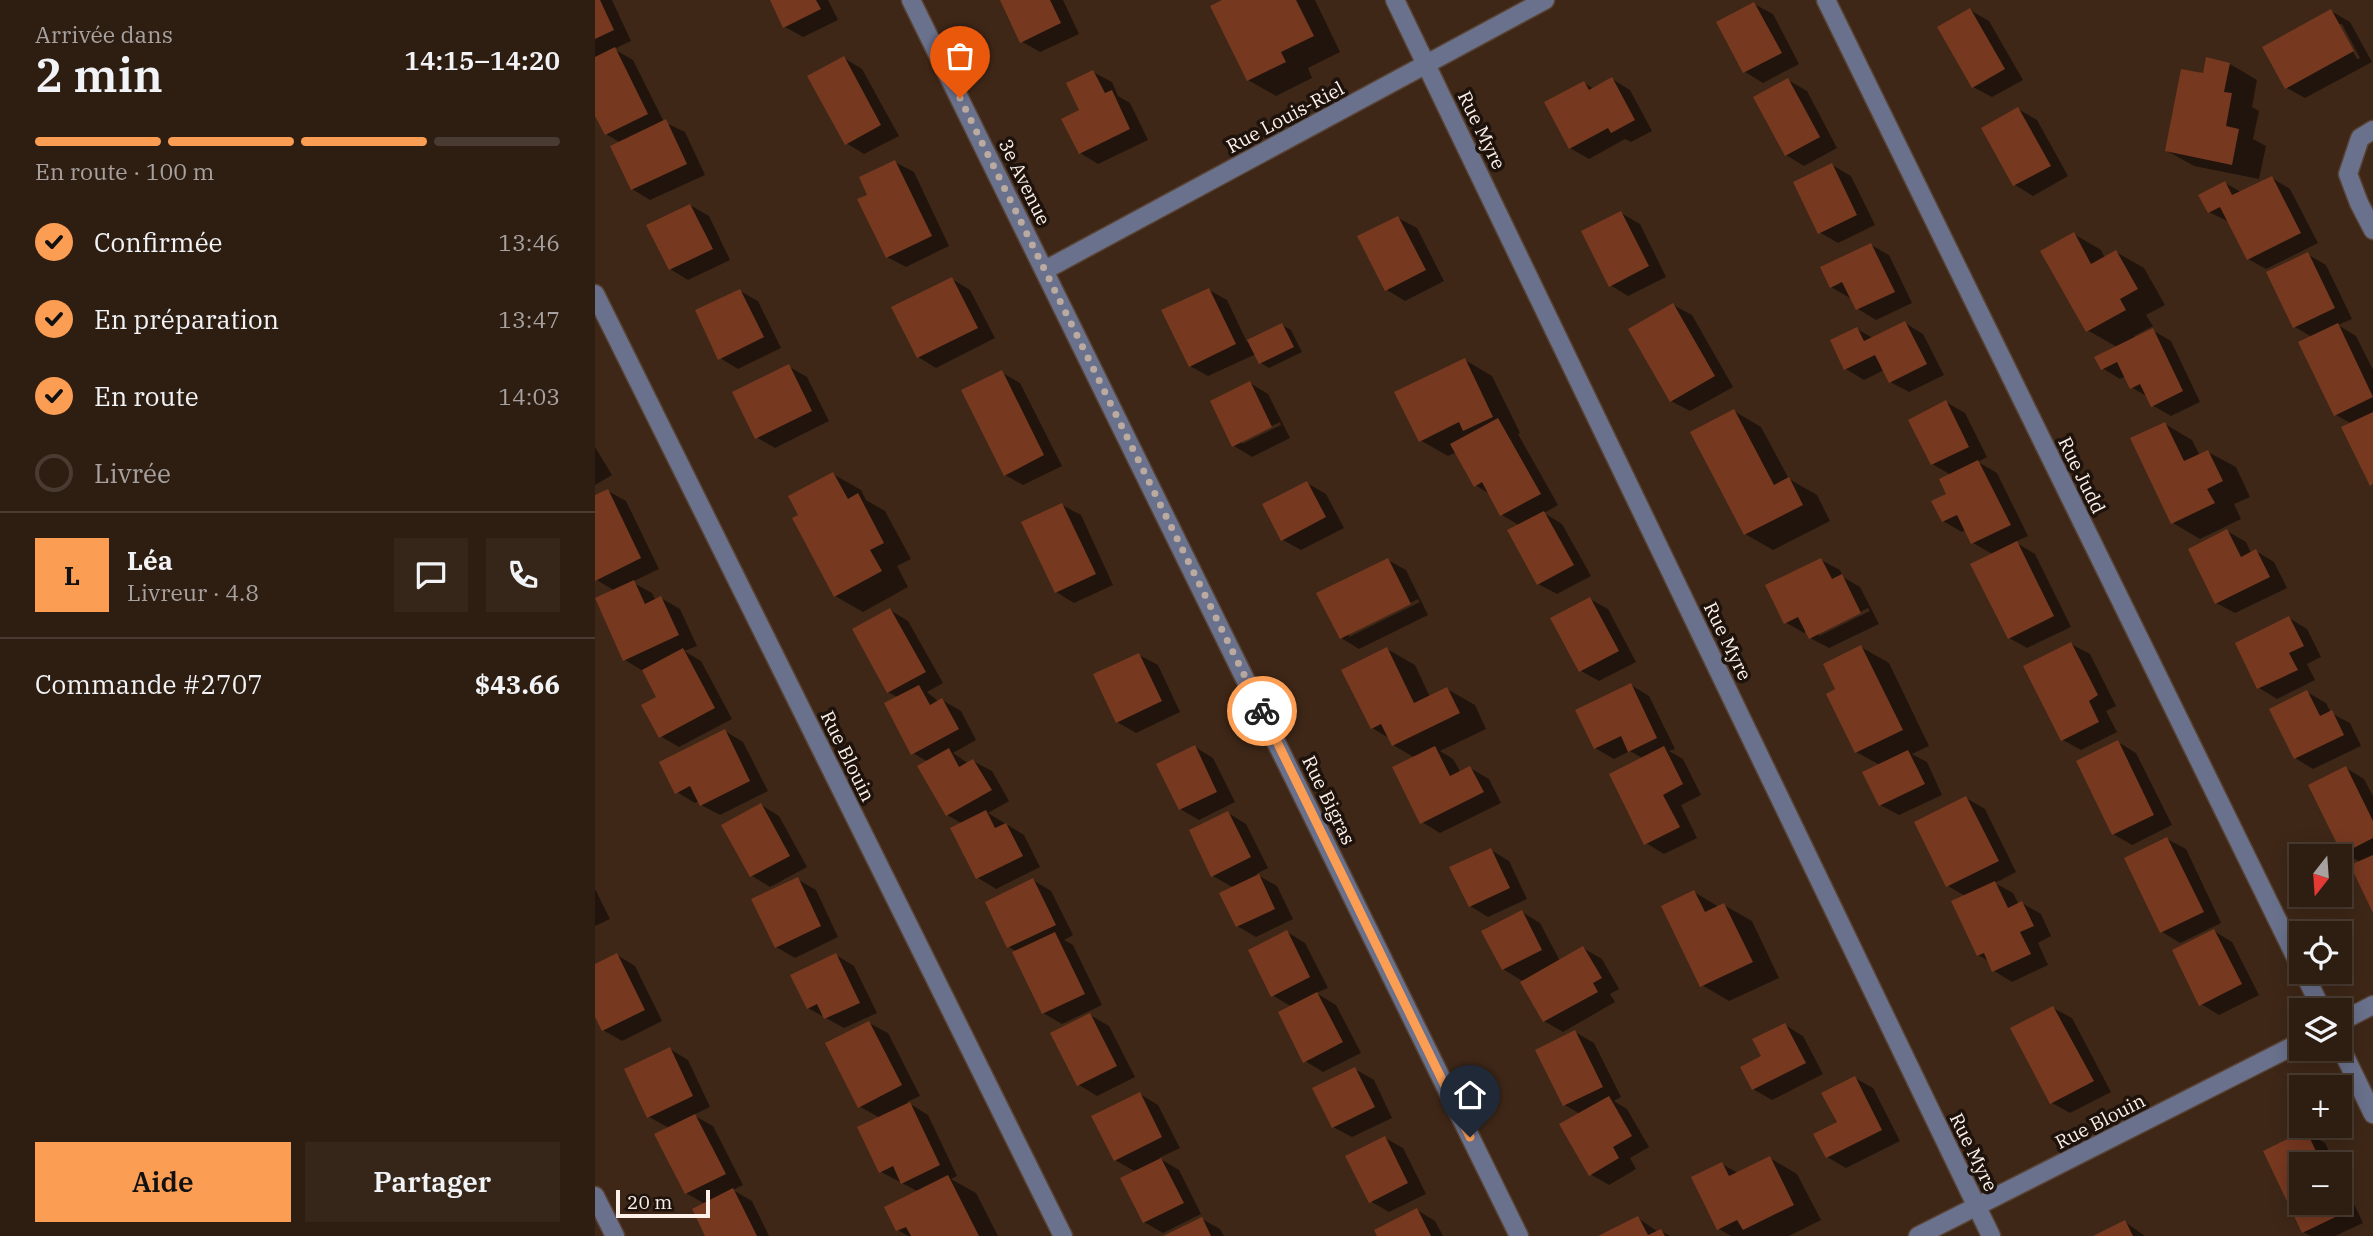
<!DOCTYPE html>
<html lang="fr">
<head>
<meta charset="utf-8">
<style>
  :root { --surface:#2e1d11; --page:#36261a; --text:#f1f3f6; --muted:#a7a29f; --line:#493b31; --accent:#fc9d54 }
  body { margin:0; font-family:"IBM Plex Serif",serif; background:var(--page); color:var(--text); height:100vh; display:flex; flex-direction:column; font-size:26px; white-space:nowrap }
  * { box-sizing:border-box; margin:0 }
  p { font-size:23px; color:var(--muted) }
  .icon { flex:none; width:38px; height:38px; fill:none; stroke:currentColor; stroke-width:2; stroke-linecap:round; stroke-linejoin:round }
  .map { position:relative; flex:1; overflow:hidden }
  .sheet { display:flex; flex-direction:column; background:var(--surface); width:595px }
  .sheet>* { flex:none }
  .needle { width:46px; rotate:197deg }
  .tools { position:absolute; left:1694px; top:844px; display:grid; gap:14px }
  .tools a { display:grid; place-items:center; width:63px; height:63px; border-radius:0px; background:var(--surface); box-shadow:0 4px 18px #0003,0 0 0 2px var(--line); font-size:35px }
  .scale { position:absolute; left:21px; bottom:18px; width:94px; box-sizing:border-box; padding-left:7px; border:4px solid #fdf1e9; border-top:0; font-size:19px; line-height:24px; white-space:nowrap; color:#fdf1e9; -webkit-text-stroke:5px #1d130c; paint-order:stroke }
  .pin { position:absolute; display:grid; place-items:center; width:60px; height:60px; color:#fff; margin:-72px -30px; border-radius:50% 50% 50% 0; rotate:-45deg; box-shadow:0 0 7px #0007 }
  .pin .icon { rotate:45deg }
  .courier { position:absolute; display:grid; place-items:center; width:70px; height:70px; margin:-35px; border:5px solid #fc9d54; border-radius:50%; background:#fff; color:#222; box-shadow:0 2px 9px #0007 }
  .summary em { font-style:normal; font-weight:600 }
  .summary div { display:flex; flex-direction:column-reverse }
  .summary { display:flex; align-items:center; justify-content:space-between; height:119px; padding:0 35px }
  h1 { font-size:46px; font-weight:600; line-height:52px }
  .bar { display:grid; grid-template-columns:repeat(4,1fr); gap:10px 7px; align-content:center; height:84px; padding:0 35px }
  .bar i { height:9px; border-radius:5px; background:var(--line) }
  .bar .active { background:var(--accent) }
  .bar p { grid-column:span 4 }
  .line { display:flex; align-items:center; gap:18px; padding:0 35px; border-top:2px solid var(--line) }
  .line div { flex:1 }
  .round { display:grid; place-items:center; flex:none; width:74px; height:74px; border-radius:0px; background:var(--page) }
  ol { padding:0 35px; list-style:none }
  li { display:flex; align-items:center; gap:21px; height:77px }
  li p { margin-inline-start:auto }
  li .icon { padding:7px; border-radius:50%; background:var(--accent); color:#111; stroke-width:4 }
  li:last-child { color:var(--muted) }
  li i { width:38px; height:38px; border:4px solid var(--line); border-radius:50% }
  .primary-button { display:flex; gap:14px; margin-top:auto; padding:14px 35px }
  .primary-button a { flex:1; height:80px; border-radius:0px; background:var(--accent); color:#111; font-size:28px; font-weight:600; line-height:80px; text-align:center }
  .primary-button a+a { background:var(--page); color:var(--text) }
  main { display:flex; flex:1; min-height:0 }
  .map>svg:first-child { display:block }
  .shadow { fill:#0007; fill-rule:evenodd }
  .building { fill:#773820 }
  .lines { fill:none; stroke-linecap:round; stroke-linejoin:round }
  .street-casing { stroke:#594334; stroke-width:21 }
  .street { stroke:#6a718c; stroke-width:18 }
  .done { stroke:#baaaa0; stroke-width:7; stroke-dasharray:0 12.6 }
  .route { stroke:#fc9d54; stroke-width:9 }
  .labels { text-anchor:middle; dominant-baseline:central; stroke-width:7; stroke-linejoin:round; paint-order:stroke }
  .street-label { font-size:19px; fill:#fdf1e9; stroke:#1d130c }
</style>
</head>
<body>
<main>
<section class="sheet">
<div class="summary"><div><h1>2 min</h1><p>Arrivée dans</p></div><em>14:15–14:20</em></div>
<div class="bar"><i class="active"></i><i class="active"></i><i class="active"></i><i></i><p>En route · 100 m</p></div>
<ol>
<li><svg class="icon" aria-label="check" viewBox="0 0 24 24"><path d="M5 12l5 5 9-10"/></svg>Confirmée<p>13:46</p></li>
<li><svg class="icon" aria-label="check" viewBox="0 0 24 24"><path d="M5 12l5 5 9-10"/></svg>En préparation<p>13:47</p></li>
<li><svg class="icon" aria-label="check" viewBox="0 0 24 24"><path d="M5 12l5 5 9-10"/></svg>En route<p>14:03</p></li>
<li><i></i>Livrée</li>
</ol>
<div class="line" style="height:126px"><b class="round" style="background:var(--accent);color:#111">L</b><div><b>Léa</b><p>Livreur · 4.8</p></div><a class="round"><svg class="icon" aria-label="chat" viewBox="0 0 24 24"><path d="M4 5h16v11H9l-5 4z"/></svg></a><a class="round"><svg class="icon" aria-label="phone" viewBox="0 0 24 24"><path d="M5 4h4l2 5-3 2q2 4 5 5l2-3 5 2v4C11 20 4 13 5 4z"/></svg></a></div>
<div class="line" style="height:91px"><div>Commande #2707</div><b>$43.66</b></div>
<div class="primary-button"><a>Aide</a><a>Partager</a></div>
</section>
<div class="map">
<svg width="1778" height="1236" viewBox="0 0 1778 1236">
  <rect width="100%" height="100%" fill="#3e2717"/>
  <path class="shadow" d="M0,0H17L36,41L19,49L38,60L69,122L90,132L110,175L55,200L37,189L26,143L11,134L0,112Z
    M176,0H233L243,20L208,37L190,27Z
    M407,0H468L484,34L445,52L426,41Z
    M631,0H720L745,52L713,68L717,78L681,96L653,80Z
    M1159,4L1178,14L1204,64L1168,83L1150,72Z
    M1375,10L1394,21L1428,80L1397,97L1378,87Z
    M1736,11L1755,22L1777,62L1710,98L1692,88ZM1743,24H1747L1765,58L1762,59Z
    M249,58L267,69L304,136L269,154L251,143Z
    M1635,64L1662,80L1657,107L1664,111L1658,139L1671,146L1664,179L1599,166L1572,151L1609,75Z
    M498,72L517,82L523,96L535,103L553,140L503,164L485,153L486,111Z
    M1017,79L1035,90L1057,131L1036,142L1030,139L994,159L975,148L989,83L999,89Z
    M1193,80L1212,91L1242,148L1209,166L1191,155Z
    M1423,109L1442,120L1473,176L1438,196L1420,185Z
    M300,162L319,172L354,246L311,267L292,257Z
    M1237,165L1256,176L1280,225L1243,243L1224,232Z
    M1677,178L1695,189L1723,243L1671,269L1653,259L1634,222L1614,212L1630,183L1646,192Z
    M95,205L114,216L135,260L93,280L75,269Z
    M1026,213L1045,224L1071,277L1033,296L1015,285Z
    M803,218L822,228L849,281L810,301L792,290Z
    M1479,234L1506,250L1510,258L1521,252L1549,268L1570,305L1551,315L1558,326L1539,336L1541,338L1557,330L1576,341L1605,402L1576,416L1557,405L1553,397L1536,387L1531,376L1525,379L1507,368L1522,347L1492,330Z
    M1276,245L1294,255L1317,303L1281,320L1263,309L1255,298L1236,287Z
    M1712,254L1731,265L1757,319L1743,325L1761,336L1778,370V486L1757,424L1741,415L1717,337L1700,327Z
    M357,279L375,290L400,338L341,368L323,357Z
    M614,290L632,300L652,342L687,325L696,330L707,352L674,368L666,363L661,354L613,376L595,366Z
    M145,291L163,301L186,348L143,369L125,358Z
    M1078,305L1097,315L1138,387L1095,411L1076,401Z
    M1310,323L1328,334L1349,375L1314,392L1295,382L1289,370L1269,380L1251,369L1262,329L1278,338Z
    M870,360L897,376L925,433L923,434L963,505L949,513L967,524L996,576L962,594L943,584L925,526L907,515L895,494L880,485L862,452L853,456L825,440Z
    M193,366L212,377L234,421L180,448L161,437Z
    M406,372L425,383L467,466L428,485L410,475Z
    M655,383L673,394L695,438L657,457L639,446ZM685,422L686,425L647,444V440Z
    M1351,402L1370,413L1392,457L1383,462L1402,473L1433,536L1420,542L1440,554L1476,627L1432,648L1414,638L1399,555L1378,543L1370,530L1367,532L1348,521L1356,475L1337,464Z
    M1139,411L1166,427L1194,479L1222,495L1235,521L1178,550L1150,534Z
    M1570,424L1597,440L1605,456L1613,452L1641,467L1655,497L1639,504L1646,519L1605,539L1578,523Z
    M0,447L17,475L0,485Z
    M238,474L266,490L271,500L290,511L316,559L302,566L313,587L268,612L240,596L205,516Z
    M712,483L731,494L749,528L706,550L688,540Z
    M13,491L31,501L64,569L37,582L57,593L61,601L66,598L85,609L102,646L89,651L106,661L137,719L84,747L65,736L64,697L48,671L30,660L20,591L0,579V497Z
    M467,505L486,515L518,585L479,603L461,592Z
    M1632,531L1651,542L1656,553L1661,551L1679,562L1692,588L1640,613L1621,603Z
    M793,560L811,570L833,615L764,649L746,638ZM823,599L825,602L754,637V633Z
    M1226,560L1245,570L1248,577L1265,587L1284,624L1234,648L1215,638L1212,631L1209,633L1190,622ZM1273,608L1275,611L1224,636V632Z
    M995,599L1013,609L1041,662L1004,681L986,671Z
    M295,610L313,621L348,683L332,692L344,702L347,700L366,711L381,740L358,753L374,764L378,761L397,771L414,801L393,813L429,835L445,867L401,889L383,878L358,829L368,824L352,815L333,762L318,753L304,698L293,692Z
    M1694,618L1712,629L1726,657L1712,664L1720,680L1682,699L1664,688Z
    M1476,644L1495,654L1521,706L1511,711L1522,732L1486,750L1468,740Z
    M1266,647L1294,663L1334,746L1317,754L1332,762L1347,795L1304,815L1285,805V765L1261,752L1243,690Z
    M792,649L820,665L835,697L852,689L880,705L891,729L845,751L858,759L866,773L875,768L894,779L906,803L845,833L827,822L820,758L798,745L794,738L777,728Z
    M544,655L563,665L585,712L541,733L522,722Z
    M1036,685L1054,696L1080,749L1074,751L1088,759L1106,795L1086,805L1102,838L1069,854L1051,843L1049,759L1035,751L1019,759L1000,748Z
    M1712,692L1731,703L1736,713L1755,723L1766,746L1718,769L1700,758Z
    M130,731L148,742L173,791L125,815L106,805L104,801L100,803L82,792Z
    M1523,742L1541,753L1577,825L1537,845L1518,834Z
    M600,747L618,758L640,802L604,820L585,809Z
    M1751,768L1769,779L1778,796V909L1765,862L1748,852Z
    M1371,798L1390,809L1421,872L1400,883L1418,893L1424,905L1427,903L1446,914L1456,936L1443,943L1453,965L1417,982L1399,971L1395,962L1383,955L1370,896L1353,886Z
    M166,805L184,816L212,867L175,887L157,876Z
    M633,813L651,824L673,868L661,874L682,886L698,919L661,937L642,926L639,888L618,876Z
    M1572,839L1591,849L1626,923L1585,943L1567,932Z
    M896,850L914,861L932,899L893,917L875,906Z
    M202,879L221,890L243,937L200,958L181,947Z
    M438,880L456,891L478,935L469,940L478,945L507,1005L467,1024L448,1013L422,952L414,947Z
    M0,889L15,919L0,926Z
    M1099,892L1124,907L1129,905L1157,921L1184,978L1134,1001L1107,985Z
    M927,912L945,923L965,961L988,948L1007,959L1024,989L1015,994L1020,1002L968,1032L949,1021L929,982L908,969Z
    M1619,931L1637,942L1664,995L1624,1015L1606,1004Z
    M692,932L710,943L733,988L721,993L741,1005L766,1053L728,1072L710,1061L697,1007L677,995Z
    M22,955L40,966L67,1021L27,1041L8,1030L0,1013V966Z
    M241,955L259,966L282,1013L249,1028L213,1008Z
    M1458,1008L1477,1018L1516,1092L1475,1113L1457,1103Z
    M495,1015L514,1026L540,1077L502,1096L484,1085Z
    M274,1023L293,1033L325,1096L312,1102L333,1115L362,1176L356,1179L381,1193L403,1236H313L303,1230L324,1192L286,1172L285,1118L264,1106Z
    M1190,1025L1208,1036L1228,1074L1177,1100L1158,1089L1168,1057Z
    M980,1032L999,1043L1026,1097L1019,1101L1032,1109L1054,1147L1035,1158L1041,1169L1014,1185L995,1174L985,1114L970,1105Z
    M75,1049L93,1060L115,1107L98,1115L118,1126L148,1185L138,1190L157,1201L174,1236H112L110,1204L91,1193L74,1128L54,1117Z
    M760,1069L779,1080L797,1118L757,1137L738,1127Z
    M1260,1078L1278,1088L1305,1141L1251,1168L1232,1157Z
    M545,1094L563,1105L585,1148L564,1158L584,1170L606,1214L568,1233L549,1222L541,1172L520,1160Z
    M1711,1132L1730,1143L1740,1164H1706V1202H1745V1174L1768,1223L1740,1236H1716L1708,1232L1670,1152Z
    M790,1138L808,1148L831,1194L794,1212L775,1201Z
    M1175,1158L1202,1174L1226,1220L1194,1236H1136L1124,1229L1127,1164L1143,1173Z
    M822,1210L840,1221L848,1236H784Z
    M1043,1218L1063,1232L1066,1231L1075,1236H1007Z
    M607,1219L625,1229L629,1236H572Z
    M1530,1222L1550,1236H1502Z"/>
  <path class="building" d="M0,0H5L19,30L0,39Z
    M175,0H221L226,9L188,28Z
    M405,0H455L466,23L425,43Z
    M627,0H701L719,36L686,52L691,62L652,81L615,6Z
    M1159,2L1187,53L1148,73L1121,22Z
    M1375,8L1410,69L1377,88L1342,27Z
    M1736,9L1759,51L1690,89L1667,47Z
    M20,47L53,114L10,135L0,116V57Z
    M249,56L286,125L250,145L212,76Z
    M1611,57L1635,63L1629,92L1637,93L1631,126L1644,129L1637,165L1570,151L1586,69L1608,73Z
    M498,70L510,93L517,90L535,129L484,154L466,119L484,110L471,83Z
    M1017,77L1040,120L1016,133L1013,128L974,149L949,102L989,81L994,90Z
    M1193,78L1225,137L1190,156L1158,97Z
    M1423,107L1456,166L1418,186L1386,128Z
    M71,119L92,164L36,190L15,146Z
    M300,160L337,236L291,258L262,199L272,195L264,177Z
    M1237,163L1262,215L1223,234L1198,182Z
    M1677,176L1706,233L1652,260L1625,207L1613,213L1603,195L1630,181L1637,195Z
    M95,204L118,249L74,270L51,225Z
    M1026,211L1054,266L1014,287L986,231Z
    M803,216L831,270L790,291L762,236Z
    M1479,232L1496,264L1521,250L1543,289L1525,299L1531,310L1491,332L1445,251Z
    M1276,243L1300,292L1261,310L1247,282L1235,288L1225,267Z
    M1713,252L1740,308L1698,328L1671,272Z
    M357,277L383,328L322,358L296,307Z
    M614,288L641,344L594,367L566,310Z
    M145,289L169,337L123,360L100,310Z
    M1078,303L1120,376L1075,402L1033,329Z
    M1310,321L1332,364L1294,383L1280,355L1249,370L1235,340L1262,327L1269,341Z
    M687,323L699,347L664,364L652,340Z
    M1743,323L1778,397L1739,416L1703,342Z
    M1558,328L1588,391L1556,407L1545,384L1535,389L1522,362L1506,370L1499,357Z
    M870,358L898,417L868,431L864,422L824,442L799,392Z
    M194,364L217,411L160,439L137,392Z
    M407,370L449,455L409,476L366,390Z
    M655,381L677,427L637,447L615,401Z
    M1351,400L1374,447L1336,465L1313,420Z
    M1139,409L1179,485L1194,477L1208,505L1149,535L1095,432Z
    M1778,412V484L1775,486L1746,427Z
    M903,418L946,494L905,516L887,482L879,487L855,444Z
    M1570,422L1589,461L1613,450L1628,481L1612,489L1620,503L1576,524L1535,438Z
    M1383,460L1416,525L1376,544L1362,515L1347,522L1336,501L1351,494L1344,479Z
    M238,472L253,499L263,493L289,543L275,550L287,571L239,597L197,518L203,515L193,496Z
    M712,481L731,517L686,541L667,504Z
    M13,489L46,558L0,581V495Z
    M467,503L501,574L460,593L426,522Z
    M949,511L979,565L942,585L912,530Z
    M1632,529L1646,557L1661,549L1675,577L1620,604L1593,549Z
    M1422,541L1459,616L1413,639L1375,564Z
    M793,558L816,604L745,639L721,593Z
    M1226,558L1237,579L1247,574L1266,613L1214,639L1203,617L1189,624L1170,585Z
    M39,580L50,604L66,596L84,635L28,661L0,598Z
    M995,597L1024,651L984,672L955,618Z
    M295,608L331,672L292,693L257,629Z
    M1694,616L1709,646L1694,653L1703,670L1662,689L1640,643Z
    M1476,642L1503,695L1494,701L1504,722L1466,741L1428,666Z
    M1266,645L1308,730L1260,753L1231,694L1240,689L1228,664Z
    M792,647L819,703L852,687L865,713L797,746L786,724L776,729L746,670Z
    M88,648L120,708L64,738L46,705L61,697L47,670Z
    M544,653L567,701L521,723L498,674Z
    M1036,683L1062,738L1033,752L1026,736L999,749L980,710Z
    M324,685L335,705L347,698L364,729L316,755L289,703Z
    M1712,690L1725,716L1737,710L1749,735L1699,759L1674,709Z
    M130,729L155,781L105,806L95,786L80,794L64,762Z
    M1523,740L1559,815L1517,835L1481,761Z
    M600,745L622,792L584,810L561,764Z
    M840,746L855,776L875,766L889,792L825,824L797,767Z
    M1069,746L1088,784L1068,795L1085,827L1049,845L1014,774Z
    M354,748L364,767L378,759L397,790L351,816L322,766Z
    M1313,750L1330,784L1284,806L1267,772Z
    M1751,766L1778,821V838L1747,854L1713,785Z
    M1371,796L1404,861L1351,887L1319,822Z
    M166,803L195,856L155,877L126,825Z
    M391,810L400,828L411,823L428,856L381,879L355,828Z
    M633,811L656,857L616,877L594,830Z
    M1572,837L1609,912L1565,933L1529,858Z
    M896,848L915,888L874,907L854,867Z
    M1778,855V913L1755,865Z
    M664,874L680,909L641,927L624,893Z
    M203,877L226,926L180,948L156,899Z
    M438,878L461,925L412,948L390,902Z
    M1400,881L1413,908L1427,901L1439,926L1425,932L1436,954L1397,972L1389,953L1382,956L1356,901Z
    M1099,890L1110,912L1129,903L1158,962L1105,987L1066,906Z
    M927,910L947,950L907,970L886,931Z
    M1619,929L1647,984L1604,1006L1577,950Z
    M692,930L715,977L676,997L653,950Z
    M460,932L490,994L447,1014L417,952Z
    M988,946L1007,978L998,983L1003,992L948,1022L925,982Z
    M22,953L50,1010L7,1031L0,1017V964Z
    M241,953L265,1003L229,1019L222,1004L212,1009L195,975Z
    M722,992L748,1042L708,1063L683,1012Z
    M1458,1006L1499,1081L1455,1104L1415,1028Z
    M495,1013L522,1066L482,1086L455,1033Z
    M274,1021L307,1085L263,1108L230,1043Z
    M1190,1023L1211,1063L1157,1090L1145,1067L1166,1056L1157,1039Z
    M980,1030L1008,1087L968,1106L940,1050Z
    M75,1047L98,1096L52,1118L29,1069Z
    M760,1067L780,1107L737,1128L717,1088Z
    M1260,1076L1287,1130L1231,1158L1218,1134L1242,1122L1226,1093Z
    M545,1092L567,1137L519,1161L496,1116Z
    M1014,1096L1037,1136L1018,1147L1024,1158L994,1176L964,1124Z
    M315,1102L345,1165L306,1184L298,1166L284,1173L262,1127Z
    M100,1114L131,1174L90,1194L59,1134Z
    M1711,1130L1727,1164H1706V1202H1746L1751,1212L1707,1233L1668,1151Z
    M790,1136L813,1183L774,1203L750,1156Z
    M1175,1156L1199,1205L1148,1230L1142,1220L1122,1230L1096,1177L1127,1162L1134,1176Z
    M566,1158L589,1203L548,1223L525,1178Z
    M353,1175L384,1236H316L311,1227L301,1231L289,1207Z
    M138,1188L162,1236H110L97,1209Z
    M822,1208L836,1236H782L779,1230Z
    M1043,1216L1053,1235L1066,1229L1070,1236H1003Z
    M607,1217L616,1236H568Z
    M1530,1220L1538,1236H1498Z"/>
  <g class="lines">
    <g class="street-casing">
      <path id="street" d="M316,0L924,1236
        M800,0L1396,1236
        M1231,0L1706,968
        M1778,130L1765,138L1753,174L1764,203L1778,230
        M450,270L950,0
        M0,294L468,1236
        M1708,971L1727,1010
        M1745,1022L1778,1005
        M1745,1046L1778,1114
        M0,1196L20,1236
        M1323,1236L1706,1042"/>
    </g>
    <use href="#street" class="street"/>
  </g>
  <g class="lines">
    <path class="done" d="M365,98L667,711"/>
    <path class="route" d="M667,711L875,1137"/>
  </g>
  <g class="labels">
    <g class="street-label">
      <text transform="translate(690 117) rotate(-28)">Rue Louis-Riel</text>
      <text transform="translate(887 130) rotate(64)">Rue Myre</text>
      <text transform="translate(430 182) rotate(64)">3e Avenue</text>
      <text transform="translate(1487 475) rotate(64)">Rue Judd</text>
      <text transform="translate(1133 641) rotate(64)">Rue Myre</text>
      <text transform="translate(253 756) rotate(64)">Rue Blouin</text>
      <text transform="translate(734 800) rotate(64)">Rue Bigras</text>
      <text transform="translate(1505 1121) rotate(-27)">Rue Blouin</text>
      <text transform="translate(1379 1152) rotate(64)">Rue Myre</text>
    </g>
  </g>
</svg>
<div class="tools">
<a><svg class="needle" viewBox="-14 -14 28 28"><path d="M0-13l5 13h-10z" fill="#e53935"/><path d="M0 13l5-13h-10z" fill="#a7a29f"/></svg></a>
<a><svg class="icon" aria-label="locate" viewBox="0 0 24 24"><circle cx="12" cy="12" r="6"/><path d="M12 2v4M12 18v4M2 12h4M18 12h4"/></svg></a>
<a><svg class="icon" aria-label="layers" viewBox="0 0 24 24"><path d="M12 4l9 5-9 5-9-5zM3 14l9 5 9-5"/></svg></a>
<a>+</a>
<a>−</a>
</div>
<div class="scale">20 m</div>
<div class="pin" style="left:365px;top:98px;background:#ea580c"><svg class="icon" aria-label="bag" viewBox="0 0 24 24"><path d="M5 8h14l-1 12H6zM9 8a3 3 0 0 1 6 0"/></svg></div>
<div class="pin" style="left:875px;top:1137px;background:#1f2937"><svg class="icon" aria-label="home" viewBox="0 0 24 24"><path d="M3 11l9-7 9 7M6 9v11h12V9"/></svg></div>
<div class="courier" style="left:667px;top:711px"><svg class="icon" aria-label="bike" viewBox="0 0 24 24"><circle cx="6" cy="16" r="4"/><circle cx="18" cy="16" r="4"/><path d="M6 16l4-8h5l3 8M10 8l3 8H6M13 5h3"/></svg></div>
</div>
</main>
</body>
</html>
